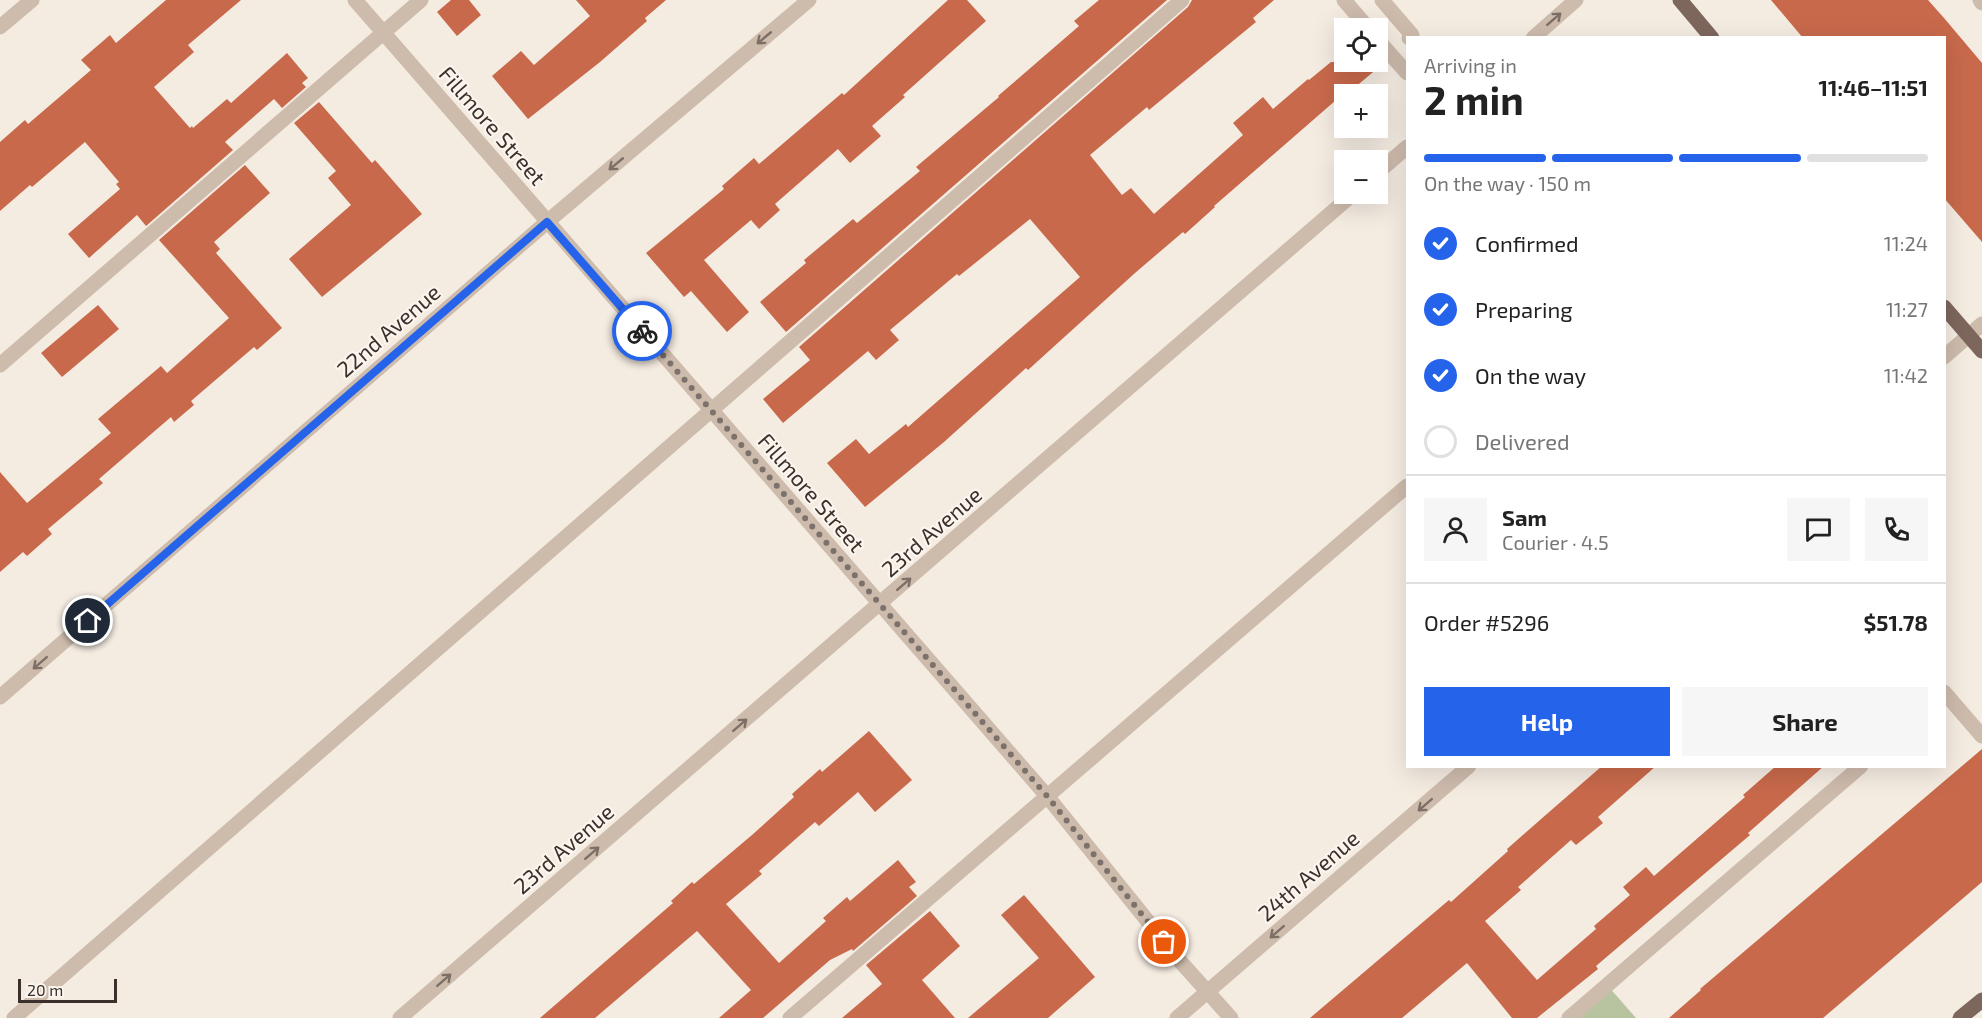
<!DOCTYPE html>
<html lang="en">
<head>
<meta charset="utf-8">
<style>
  :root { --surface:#fff; --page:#f6f6f6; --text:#222; --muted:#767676; --line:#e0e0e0; --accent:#2563eb }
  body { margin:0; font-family:"Exo 2",sans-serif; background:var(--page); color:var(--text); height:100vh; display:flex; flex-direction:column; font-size:22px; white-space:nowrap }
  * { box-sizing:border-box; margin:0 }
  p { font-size:20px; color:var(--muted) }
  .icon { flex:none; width:33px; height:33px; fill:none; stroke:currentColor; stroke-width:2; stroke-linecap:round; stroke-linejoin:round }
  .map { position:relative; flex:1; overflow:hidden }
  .side { position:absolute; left:1406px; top:36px; width:540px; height:732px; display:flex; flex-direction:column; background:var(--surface); border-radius:0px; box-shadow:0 6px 24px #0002 }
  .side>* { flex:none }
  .controls { position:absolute; left:1334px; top:18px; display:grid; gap:12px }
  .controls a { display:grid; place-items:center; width:54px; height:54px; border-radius:0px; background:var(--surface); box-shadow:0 6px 24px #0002; font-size:30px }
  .scale { position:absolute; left:18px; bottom:15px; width:99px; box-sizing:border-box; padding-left:6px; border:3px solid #3b302b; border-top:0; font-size:16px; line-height:21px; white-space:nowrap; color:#3b302b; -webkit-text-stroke:4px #fbf5ee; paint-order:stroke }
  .pin { position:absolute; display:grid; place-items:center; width:51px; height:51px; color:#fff; margin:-26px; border:3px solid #fff; border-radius:50%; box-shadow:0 2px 6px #0007 }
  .courier { position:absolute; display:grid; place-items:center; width:60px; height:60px; margin:-30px; border:4px solid #2563eb; border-radius:50%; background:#fff; color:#222; box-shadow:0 2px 8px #0007 }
  .summary em { font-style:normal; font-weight:700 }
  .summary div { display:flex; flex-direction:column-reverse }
  .summary { display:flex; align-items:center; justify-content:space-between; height:102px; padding:0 18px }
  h1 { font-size:39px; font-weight:700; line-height:45px }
  .bar { display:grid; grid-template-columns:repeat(4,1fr); gap:9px 6px; align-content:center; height:72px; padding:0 18px }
  .bar i { height:8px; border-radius:4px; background:var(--line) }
  .bar .selected { background:var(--accent) }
  .bar p { grid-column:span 4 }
  .line { display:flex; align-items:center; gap:15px; padding:0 18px; border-top:2px solid var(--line) }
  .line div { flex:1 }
  .round { display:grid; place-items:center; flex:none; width:63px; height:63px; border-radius:0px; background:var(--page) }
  ol { padding:0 18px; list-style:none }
  li { display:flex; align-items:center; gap:18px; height:66px }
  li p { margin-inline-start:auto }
  li .icon { padding:6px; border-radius:50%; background:var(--accent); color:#fff; stroke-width:4 }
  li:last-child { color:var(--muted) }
  li i { width:33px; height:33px; border:3px solid var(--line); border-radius:50% }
  .button { display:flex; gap:12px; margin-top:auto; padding:12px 18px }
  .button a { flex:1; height:69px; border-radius:0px; background:var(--accent); color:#fff; font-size:24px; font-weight:700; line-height:69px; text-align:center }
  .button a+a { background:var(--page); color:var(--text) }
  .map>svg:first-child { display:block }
  .green { fill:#b8c4a0 }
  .building { fill:#c8694b }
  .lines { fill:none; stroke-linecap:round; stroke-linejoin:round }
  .minor { stroke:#cdbbac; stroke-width:15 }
  .major { stroke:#7d675c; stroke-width:15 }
  .oneway { stroke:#7d6f65 }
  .done { stroke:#7c716b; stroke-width:6; stroke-dasharray:0 10.8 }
  .route { stroke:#2563eb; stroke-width:8 }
  .labels { text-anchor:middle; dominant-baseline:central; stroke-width:4.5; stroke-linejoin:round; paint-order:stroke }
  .street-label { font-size:22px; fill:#3b302b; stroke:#fbf5ee }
</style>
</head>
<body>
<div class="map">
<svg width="1982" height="1018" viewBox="0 0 1982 1018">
  <rect width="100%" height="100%" fill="#f4ebe1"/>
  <path class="green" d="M1607,985L1636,1018H1569Z"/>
  <path class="building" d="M166,0H241L188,45L194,52L154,87L190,128L192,126L193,128L227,99L231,103L287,53L308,78L302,83L306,87L282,108L274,99L225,142L233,150L146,226L137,215L89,258L68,234L120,189L116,184L119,182L85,142L32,187L30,185L0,211V142L25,120L28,124L91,70L81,60L110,35L116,43Z
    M451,0H469L481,15L457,36L437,12Z
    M576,0H666L645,18L647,21L600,62L528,119L492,76L521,51L534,65L590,16Z
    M948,0H967L986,21L903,95L905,97L872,126L881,136L850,163L838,149L775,204L780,210L759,229L751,220L704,260L749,312L727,332L691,291L684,297L646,253L724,189L722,186L754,158L759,164L842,93L844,95Z
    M1099,0H1167L786,332L760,302L806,263L804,260L828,240L853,219L857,223L920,171L916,167L999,97L998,96L1079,26L1074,21Z
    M1192,0H1274L1253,18L1256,22L1149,110L1147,107L1090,155L1122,195L1131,188L1154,214L1243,135L1233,123L1263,97L1273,109L1308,79L1309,80L1331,62H1385L1347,94H1343L1214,206L1215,207L1185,234L1183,232L1135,273L1028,370L1026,368L944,442L865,507L827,463L856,439L869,454L906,424L908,427L1080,277L1030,219L959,276L957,274L890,330L899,340L876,360L868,351L783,423L763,399L810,360L799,347L1188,7Z
    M1771,0H1928L1944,18L1982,63V242L1944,198V38H1803Z
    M319,102L372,163L375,160L422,214L322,297L289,259L351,205L328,178L336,171L294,123Z
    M245,165L270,193L214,242L220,249L216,253L282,328L257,350L254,347L191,401L194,405L174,422L171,417L99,479L103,483L48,529L52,534L27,556L23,552L0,572V472L27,503L111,433L98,419L161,366L167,373L229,318L159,240Z
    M98,305L119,329L62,377L41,353Z
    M869,731L912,780L875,812L858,792L819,826L815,822L759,871L762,874L726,904L779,963L826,921L823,918L847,897L850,901L898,860L916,882L909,887L917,896L853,951L852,949L830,960L763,1018H719L751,990L697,931L595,1018H540L673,903L671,901L692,882L694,884L752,835L794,797L792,794L820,769L822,772Z
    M1982,749V882L1898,954L1823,1018H1669L1701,990L1700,989Z
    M1602,766H1656L1598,817L1603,823L1576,845L1571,840L1518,887L1521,890L1485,921L1537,980L1596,929L1594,926L1630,895L1623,887L1646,867L1654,876L1745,797L1743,795L1776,766H1824L1748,833L1750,835L1596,966L1598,969L1537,1018H1512L1467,963L1402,1018H1310L1449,900L1451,902L1508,851L1507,849L1548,813Z
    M1024,895L1095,977L1048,1018H968L1039,958L1001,915Z
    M930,911L960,946L922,980L955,1018H842L882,984L866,965Z"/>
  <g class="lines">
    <path class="minor" d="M355,0L1047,796L1179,960L1231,1018
      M1344,0L1368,28
      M1382,0L1412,35L1409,38
      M1980,0L1982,3
      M0,27L32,0
      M1533,38L1576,0
      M1377,39L1407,73
      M1377,173L1407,147
      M1944,357L1982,324
      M0,365L421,0
      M1944,692L1982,736
      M0,697L547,222L809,0
      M14,1018L1182,0
      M400,1018L1353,194
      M790,1018L1407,486
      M1177,1018L1469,766
      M1569,1018L1861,766"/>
    <path class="major" d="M1680,0L1712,38
      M1944,307L1982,351
      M1960,1018L1982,1000"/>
  </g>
  <defs><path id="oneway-shaft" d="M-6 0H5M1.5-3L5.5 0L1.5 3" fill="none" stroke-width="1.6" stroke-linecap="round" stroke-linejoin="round" transform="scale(1.5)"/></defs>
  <g class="oneway">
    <use href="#oneway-shaft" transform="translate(1554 19) rotate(-41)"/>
    <use href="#oneway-shaft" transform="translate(764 38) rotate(140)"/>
    <use href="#oneway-shaft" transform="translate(616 164) rotate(140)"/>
    <use href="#oneway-shaft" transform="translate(904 584) rotate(-41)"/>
    <use href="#oneway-shaft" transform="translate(40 663) rotate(139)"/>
    <use href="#oneway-shaft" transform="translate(740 725) rotate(-41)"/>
    <use href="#oneway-shaft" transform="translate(1425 805) rotate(139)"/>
    <use href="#oneway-shaft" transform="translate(592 853) rotate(-41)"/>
    <use href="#oneway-shaft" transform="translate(1277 932) rotate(139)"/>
    <use href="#oneway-shaft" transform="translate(444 980) rotate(-41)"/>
  </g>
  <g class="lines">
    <path class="done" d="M642,331L1047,796L1164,942"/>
    <path class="route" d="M88,621L547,222L642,331"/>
  </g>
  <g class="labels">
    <g class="street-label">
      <text transform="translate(493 125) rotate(49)">Fillmore Street</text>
      <text transform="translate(388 330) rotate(-41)">22nd Avenue</text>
      <text transform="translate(812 492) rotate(49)">Fillmore Street</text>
      <text transform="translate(931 531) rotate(-41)">23rd Avenue</text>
      <text transform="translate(563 848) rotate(-41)">23rd Avenue</text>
      <text transform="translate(1308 875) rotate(-41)">24th Avenue</text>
    </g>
  </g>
</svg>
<div class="controls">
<a><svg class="icon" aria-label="locate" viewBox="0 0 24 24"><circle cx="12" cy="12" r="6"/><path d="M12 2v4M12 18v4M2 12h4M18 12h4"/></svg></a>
<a>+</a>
<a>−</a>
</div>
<div class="scale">20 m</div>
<div class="pin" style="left:1164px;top:942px;background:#ea580c"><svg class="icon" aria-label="bag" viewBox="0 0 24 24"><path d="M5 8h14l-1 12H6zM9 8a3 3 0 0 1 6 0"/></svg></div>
<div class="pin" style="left:88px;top:621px;background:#1f2937"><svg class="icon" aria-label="home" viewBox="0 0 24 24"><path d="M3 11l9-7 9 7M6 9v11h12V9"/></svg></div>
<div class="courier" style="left:642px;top:331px"><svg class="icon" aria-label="bike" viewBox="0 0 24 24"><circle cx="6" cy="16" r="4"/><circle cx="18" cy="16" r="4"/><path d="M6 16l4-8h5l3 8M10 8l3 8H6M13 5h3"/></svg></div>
<section class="side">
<div class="summary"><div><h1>2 min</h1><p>Arriving in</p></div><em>11:46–11:51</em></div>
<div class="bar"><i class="selected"></i><i class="selected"></i><i class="selected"></i><i></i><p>On the way · 150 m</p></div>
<ol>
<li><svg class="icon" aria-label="check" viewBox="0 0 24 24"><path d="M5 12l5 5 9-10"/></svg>Confirmed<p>11:24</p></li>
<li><svg class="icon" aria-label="check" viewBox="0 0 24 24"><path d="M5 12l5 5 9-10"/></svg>Preparing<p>11:27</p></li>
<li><svg class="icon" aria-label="check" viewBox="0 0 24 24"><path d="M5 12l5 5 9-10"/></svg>On the way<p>11:42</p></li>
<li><i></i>Delivered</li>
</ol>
<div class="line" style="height:108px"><a class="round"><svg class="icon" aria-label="person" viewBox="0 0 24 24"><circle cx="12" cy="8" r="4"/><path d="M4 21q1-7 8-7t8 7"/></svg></a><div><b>Sam</b><p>Courier · 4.5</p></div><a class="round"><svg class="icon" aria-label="chat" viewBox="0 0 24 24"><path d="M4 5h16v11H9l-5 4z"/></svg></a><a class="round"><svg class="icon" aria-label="phone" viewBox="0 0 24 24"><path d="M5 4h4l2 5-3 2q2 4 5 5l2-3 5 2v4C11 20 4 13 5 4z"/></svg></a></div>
<div class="line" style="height:78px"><div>Order #5296</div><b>$51.78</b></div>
<div class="button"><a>Help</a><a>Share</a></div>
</section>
</div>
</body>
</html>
